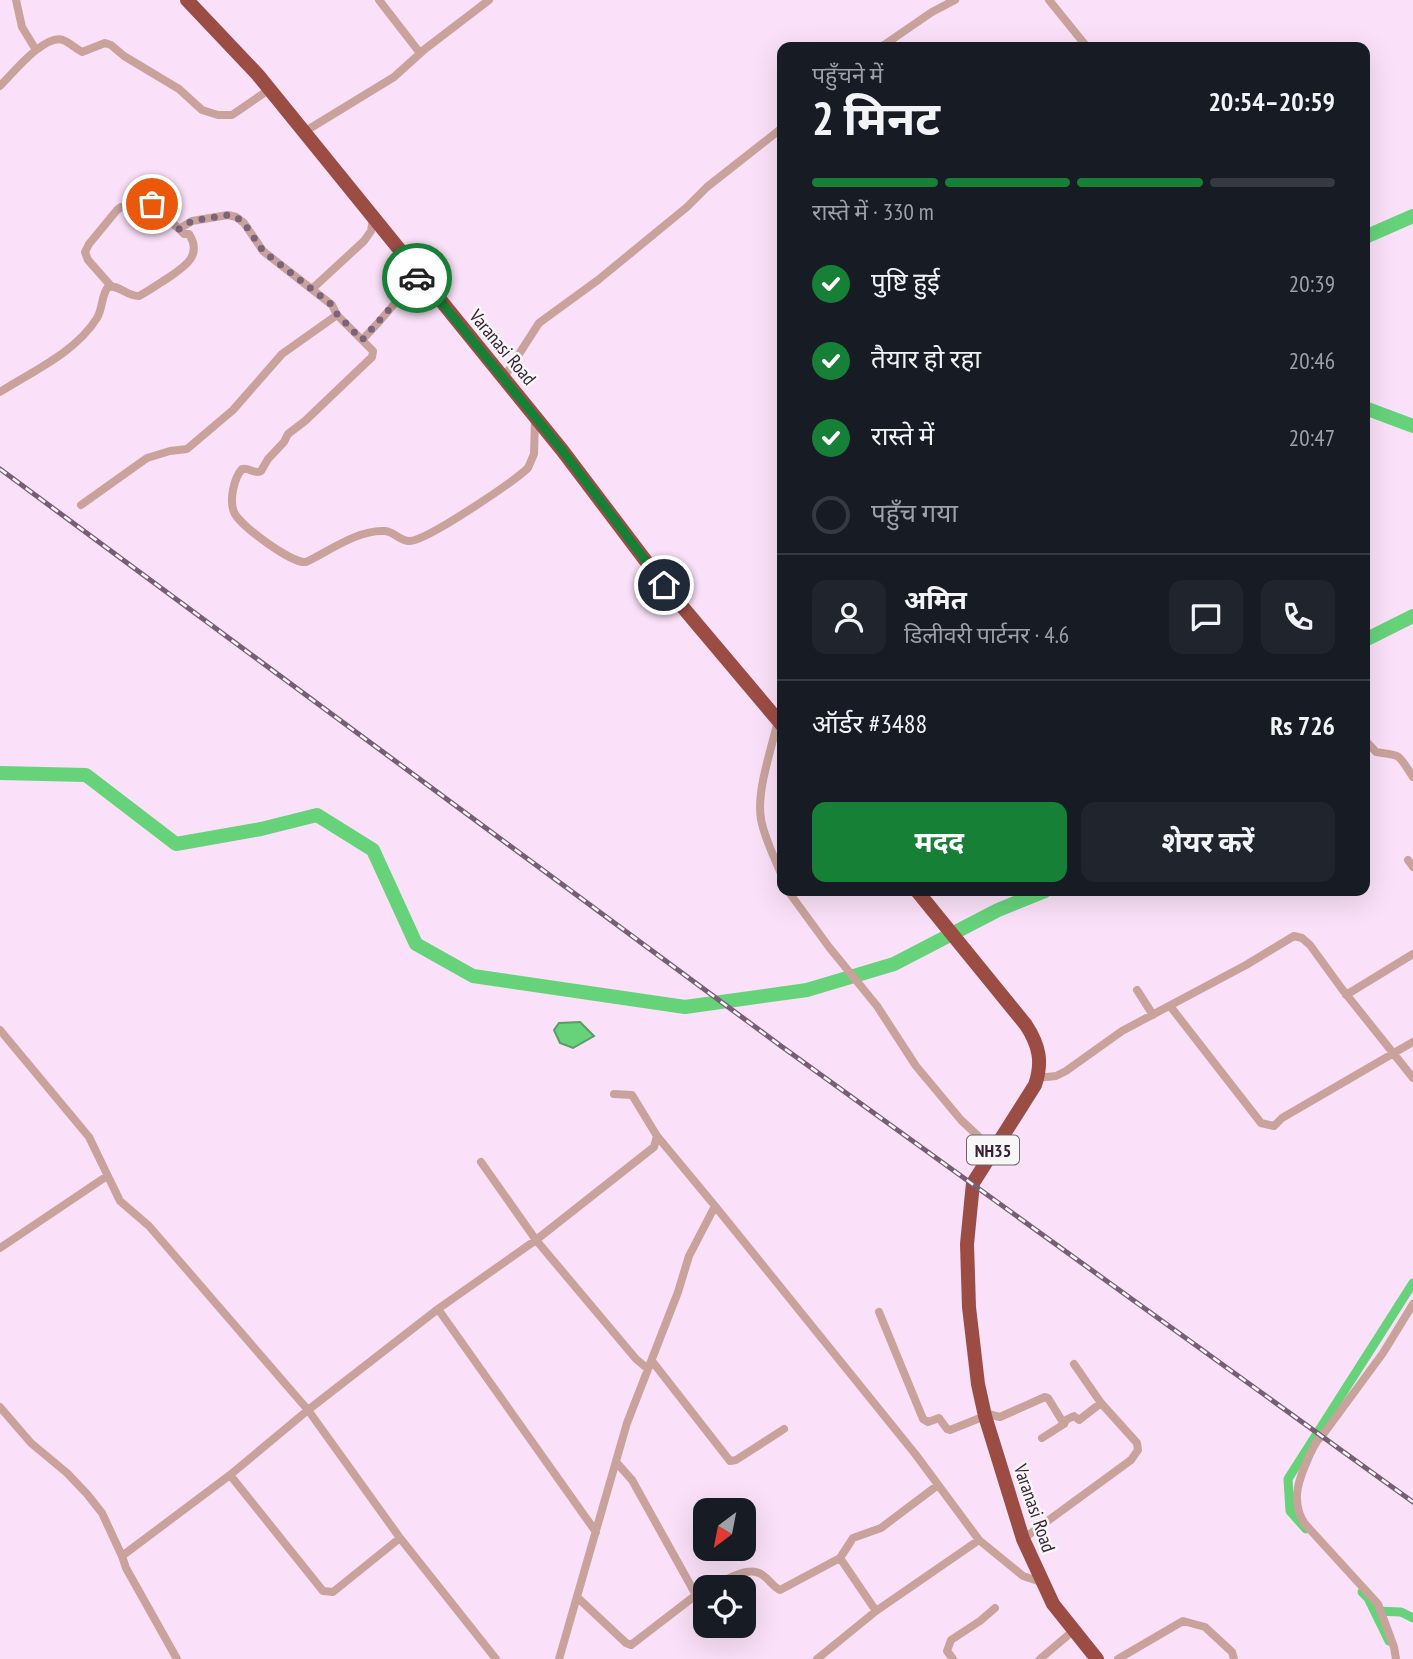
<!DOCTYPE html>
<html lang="hi">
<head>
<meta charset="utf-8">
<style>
  :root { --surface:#171b24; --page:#20242c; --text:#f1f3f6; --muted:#9ea1a6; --line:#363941; --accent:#168136 }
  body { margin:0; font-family:"PT Sans Narrow","Noto Sans Devanagari",sans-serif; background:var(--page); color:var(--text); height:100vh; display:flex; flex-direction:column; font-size:26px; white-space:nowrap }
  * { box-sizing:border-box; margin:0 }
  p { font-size:23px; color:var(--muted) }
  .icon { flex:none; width:38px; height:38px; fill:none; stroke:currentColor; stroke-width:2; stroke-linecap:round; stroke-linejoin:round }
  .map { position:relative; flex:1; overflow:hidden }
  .panel { position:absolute; left:777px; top:42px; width:593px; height:854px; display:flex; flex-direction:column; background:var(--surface); border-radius:14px; box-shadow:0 7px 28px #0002 }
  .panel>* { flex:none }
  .needle { width:46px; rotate:212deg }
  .tools { position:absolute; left:693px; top:1498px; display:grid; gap:14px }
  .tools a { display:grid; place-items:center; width:63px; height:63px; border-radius:14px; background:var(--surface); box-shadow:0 7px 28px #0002; font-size:35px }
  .pin { position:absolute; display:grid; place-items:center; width:60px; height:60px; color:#fff; margin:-30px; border:4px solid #fff; border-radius:50%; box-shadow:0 2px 7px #0007 }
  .courier { position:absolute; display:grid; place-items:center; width:70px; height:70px; margin:-35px; border:5px solid #168136; border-radius:50%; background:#fff; color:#222; box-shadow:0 2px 9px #0007 }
  .overview em { font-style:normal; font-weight:700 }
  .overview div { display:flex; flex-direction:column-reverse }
  .overview { display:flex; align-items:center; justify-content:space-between; height:119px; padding:0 35px }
  h1 { font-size:46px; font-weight:700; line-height:52px }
  .bar { display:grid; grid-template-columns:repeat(4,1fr); gap:10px 7px; align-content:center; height:84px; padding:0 35px }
  .bar i { height:9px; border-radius:5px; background:var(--line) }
  .bar .selected { background:var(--accent) }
  .bar p { grid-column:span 4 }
  .line { display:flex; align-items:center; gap:18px; padding:0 35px; border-top:2px solid var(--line) }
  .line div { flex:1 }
  .round { display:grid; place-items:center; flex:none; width:74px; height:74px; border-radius:14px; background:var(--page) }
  ol { padding:0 35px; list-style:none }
  li { display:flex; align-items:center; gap:21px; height:77px }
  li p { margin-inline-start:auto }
  li .icon { padding:7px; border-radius:50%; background:var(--accent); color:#fff; stroke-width:4 }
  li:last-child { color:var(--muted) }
  li i { width:38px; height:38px; border:4px solid var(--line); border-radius:50% }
  .cta { display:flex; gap:14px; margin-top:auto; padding:14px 35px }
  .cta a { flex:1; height:80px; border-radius:14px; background:var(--accent); color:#fff; font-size:28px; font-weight:700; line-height:80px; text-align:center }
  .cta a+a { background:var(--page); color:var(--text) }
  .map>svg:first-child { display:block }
  .water { fill:#66d27a; stroke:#589c66; stroke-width:2 }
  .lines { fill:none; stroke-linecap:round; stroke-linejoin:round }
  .canal { stroke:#66d27a; stroke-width:9 }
  .river { stroke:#66d27a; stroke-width:14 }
  .street { stroke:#c9a29c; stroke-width:8 }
  .highway { stroke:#9b4d44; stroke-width:14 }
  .rail-casing { stroke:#765e75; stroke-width:5 }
  .rail { stroke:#f7f7f7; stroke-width:2.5; stroke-dasharray:8; stroke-linecap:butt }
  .done { stroke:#7b637a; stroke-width:7; stroke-dasharray:0 12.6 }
  .route { stroke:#168136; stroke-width:9 }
  .labels { text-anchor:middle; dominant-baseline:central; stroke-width:5; stroke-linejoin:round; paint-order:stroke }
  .shield { fill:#f7f7f7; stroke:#716070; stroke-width:2 }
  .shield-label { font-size:18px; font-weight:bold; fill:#371f36 }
  .street-label { font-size:19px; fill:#371f36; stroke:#f7f7f7 }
</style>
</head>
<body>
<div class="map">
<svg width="1413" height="1659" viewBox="0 0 1413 1659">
  <rect width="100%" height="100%" fill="#fae0f8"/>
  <path class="water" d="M580,1022L594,1036L573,1048L560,1043L554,1030L559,1023Z"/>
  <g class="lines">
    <path class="canal" d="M1306,1529L1290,1511L1288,1479L1413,1283
      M1362,1592L1368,1598L1389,1641
      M1375,1611L1401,1612L1413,1618"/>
    <path class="river" d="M1365,237L1413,216
      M1365,408L1413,426
      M1365,640L1413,616
      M0,773L86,775L176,844L261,829L317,815L373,850L416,944L473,976L685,1007L807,990L894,964L998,910L1045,891"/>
    <path class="street" d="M16,0L22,27L36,50
      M379,0L420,53
      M1049,0L1087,47
      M881,47L932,12L955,0
      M0,86C12,74 45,33 63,40C69,42 76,49 82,52L105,43L111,45L124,56L179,89L202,110L218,115H232L270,89
      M304,132L394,77L425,49L489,0
      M111,286L88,260L85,252L89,244L117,210L121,207L156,205L160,212L179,229
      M313,288L364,241L371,231L373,218
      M362,340L378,323L419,275
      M503,379L539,323L598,280L687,207L707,187L782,128
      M0,392C33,371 76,352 97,318C103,308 101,296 108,287C119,284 127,297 139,296C149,291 158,284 168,278C184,267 203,256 189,234H184L179,229L192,221L228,215L236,217L244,223L263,251L332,305L337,315L373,351L372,357L305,421L288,434L284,442L268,459L261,471C255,475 249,467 242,469C234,478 229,500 234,512C239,525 292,564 306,562C329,551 359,529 385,531C395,532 401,542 410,541C428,540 513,482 528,468L534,454L535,419
      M81,505L147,458L170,451L187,449L233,410L282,354L337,315
      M778,720C772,748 756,791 761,819C764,838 775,858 782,876
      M1365,740L1376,752C1403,756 1397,753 1413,777
      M1408,860L1413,867
      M788,891L829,947L877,1006L916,1066L961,1120L993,1150
      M1137,990L1153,1015
      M1346,995L1413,954
      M1170,1006L1261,1123L1274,1126L1280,1120
      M0,1030L89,1137L120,1201L149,1226L308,1410L400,1538L496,1659
      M1037,1078L1056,1076L1066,1071L1122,1031L1246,965L1294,936L1302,938L1310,945L1342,989L1413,1078
      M614,1094L632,1095L657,1136
      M1282,1118L1413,1042
      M481,1162L536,1240L636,1359L648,1369
      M0,1248L107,1176
      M438,1309L596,1532
      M879,1312L923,1419L928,1422L939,1418L947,1429L950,1430L985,1416
      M652,1361L730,1461L736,1460L784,1429
      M0,1407L31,1443L67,1473L87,1494L102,1513L122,1556L230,1475L308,1410L438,1309L536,1240L654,1147L657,1136L715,1206
      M984,1413L1000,1417L1045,1397L1048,1398L1064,1424
      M1042,1438L1064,1424L1066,1420L1074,1416L1079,1420L1101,1403
      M616,1462L632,1480L696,1595
      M230,1475L323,1591L333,1592L400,1538
      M1023,1539L1131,1460L1138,1450L1137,1443L1101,1403L1074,1364
      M122,1556L126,1568L177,1659
      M840,1558L853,1538L881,1528L938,1485
      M712,1587C723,1581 746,1567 759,1573C767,1576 772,1586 780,1590L840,1558L876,1611
      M577,1597L626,1643L631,1645L696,1595L705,1590
      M559,1659L627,1423L678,1292L689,1256L715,1206L916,1455L979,1540L1023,1576L1041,1582
      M817,1659L876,1611L979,1540
      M953,1659L947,1651L951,1640L980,1621L995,1608
      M1040,1659L1073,1631
      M1118,1659L1183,1621L1205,1627L1232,1652L1234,1659
      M1396,1659L1394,1647L1378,1604L1305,1524C1289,1501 1300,1476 1310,1454C1315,1446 1314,1442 1322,1436L1383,1353L1413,1304"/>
    <path class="highway" d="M187,0L258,75L562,450L664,585L782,725
      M917,891L1026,1025C1039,1045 1043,1062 1035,1085L973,1183L967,1244L969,1307L978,1384L985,1416L1023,1539L1053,1604L1097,1659"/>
    <g class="rail-casing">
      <path id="rail" d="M0,469L781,1046L1413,1502"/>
    </g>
    <use href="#rail" class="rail"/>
  </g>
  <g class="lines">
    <path class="done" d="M152,204L156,205L160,212L179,229L192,221L228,215L236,217L244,223L263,251L332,305L337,314L362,340L417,278"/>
    <path class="route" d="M417,278L419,275L562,450L664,585"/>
  </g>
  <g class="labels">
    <rect class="shield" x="967" y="1135.5" width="52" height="29" rx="5"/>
    <g class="shield-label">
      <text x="993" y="1150">NH35</text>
    </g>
    <g class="street-label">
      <text transform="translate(503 347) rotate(50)">Varanasi Road</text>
      <text transform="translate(1035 1508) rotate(71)">Varanasi Road</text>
    </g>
  </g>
</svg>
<div class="tools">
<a><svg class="needle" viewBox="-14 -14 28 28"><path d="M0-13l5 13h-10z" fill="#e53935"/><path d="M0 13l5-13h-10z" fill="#9ea1a6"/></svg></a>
<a><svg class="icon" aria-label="locate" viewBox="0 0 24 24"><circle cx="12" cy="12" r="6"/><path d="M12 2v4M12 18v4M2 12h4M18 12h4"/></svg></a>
</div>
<div class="pin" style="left:152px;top:204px;background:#ea580c"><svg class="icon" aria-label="bag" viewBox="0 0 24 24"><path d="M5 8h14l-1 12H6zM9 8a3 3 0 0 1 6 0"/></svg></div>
<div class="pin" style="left:664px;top:585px;background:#1f2937"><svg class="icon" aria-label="home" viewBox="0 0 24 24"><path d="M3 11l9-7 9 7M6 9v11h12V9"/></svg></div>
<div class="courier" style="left:417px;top:278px"><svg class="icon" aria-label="car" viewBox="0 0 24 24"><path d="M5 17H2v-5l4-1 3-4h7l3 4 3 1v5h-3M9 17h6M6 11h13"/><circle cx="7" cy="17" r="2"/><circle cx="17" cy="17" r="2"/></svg></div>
<section class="panel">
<div class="overview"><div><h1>2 मिनट</h1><p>पहुँचने में</p></div><em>20:54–20:59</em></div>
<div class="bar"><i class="selected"></i><i class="selected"></i><i class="selected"></i><i></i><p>रास्ते में · 330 m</p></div>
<ol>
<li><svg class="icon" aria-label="check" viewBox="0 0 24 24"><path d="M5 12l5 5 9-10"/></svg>पुष्टि हुई<p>20:39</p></li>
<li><svg class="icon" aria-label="check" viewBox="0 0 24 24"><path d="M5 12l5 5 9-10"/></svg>तैयार हो रहा<p>20:46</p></li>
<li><svg class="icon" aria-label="check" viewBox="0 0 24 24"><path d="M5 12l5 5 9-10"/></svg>रास्ते में<p>20:47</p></li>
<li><i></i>पहुँच गया</li>
</ol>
<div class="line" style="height:126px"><a class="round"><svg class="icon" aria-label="person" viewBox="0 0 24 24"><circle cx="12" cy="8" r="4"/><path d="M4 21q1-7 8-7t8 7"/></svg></a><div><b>अमित</b><p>डिलीवरी पार्टनर · 4.6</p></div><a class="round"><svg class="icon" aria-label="chat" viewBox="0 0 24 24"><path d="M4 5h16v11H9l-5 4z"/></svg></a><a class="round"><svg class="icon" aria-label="phone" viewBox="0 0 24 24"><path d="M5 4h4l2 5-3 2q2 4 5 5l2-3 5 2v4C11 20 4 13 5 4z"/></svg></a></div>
<div class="line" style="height:91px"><div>ऑर्डर #3488</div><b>Rs 726</b></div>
<div class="cta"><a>मदद</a><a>शेयर करें</a></div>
</section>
</div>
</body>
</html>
